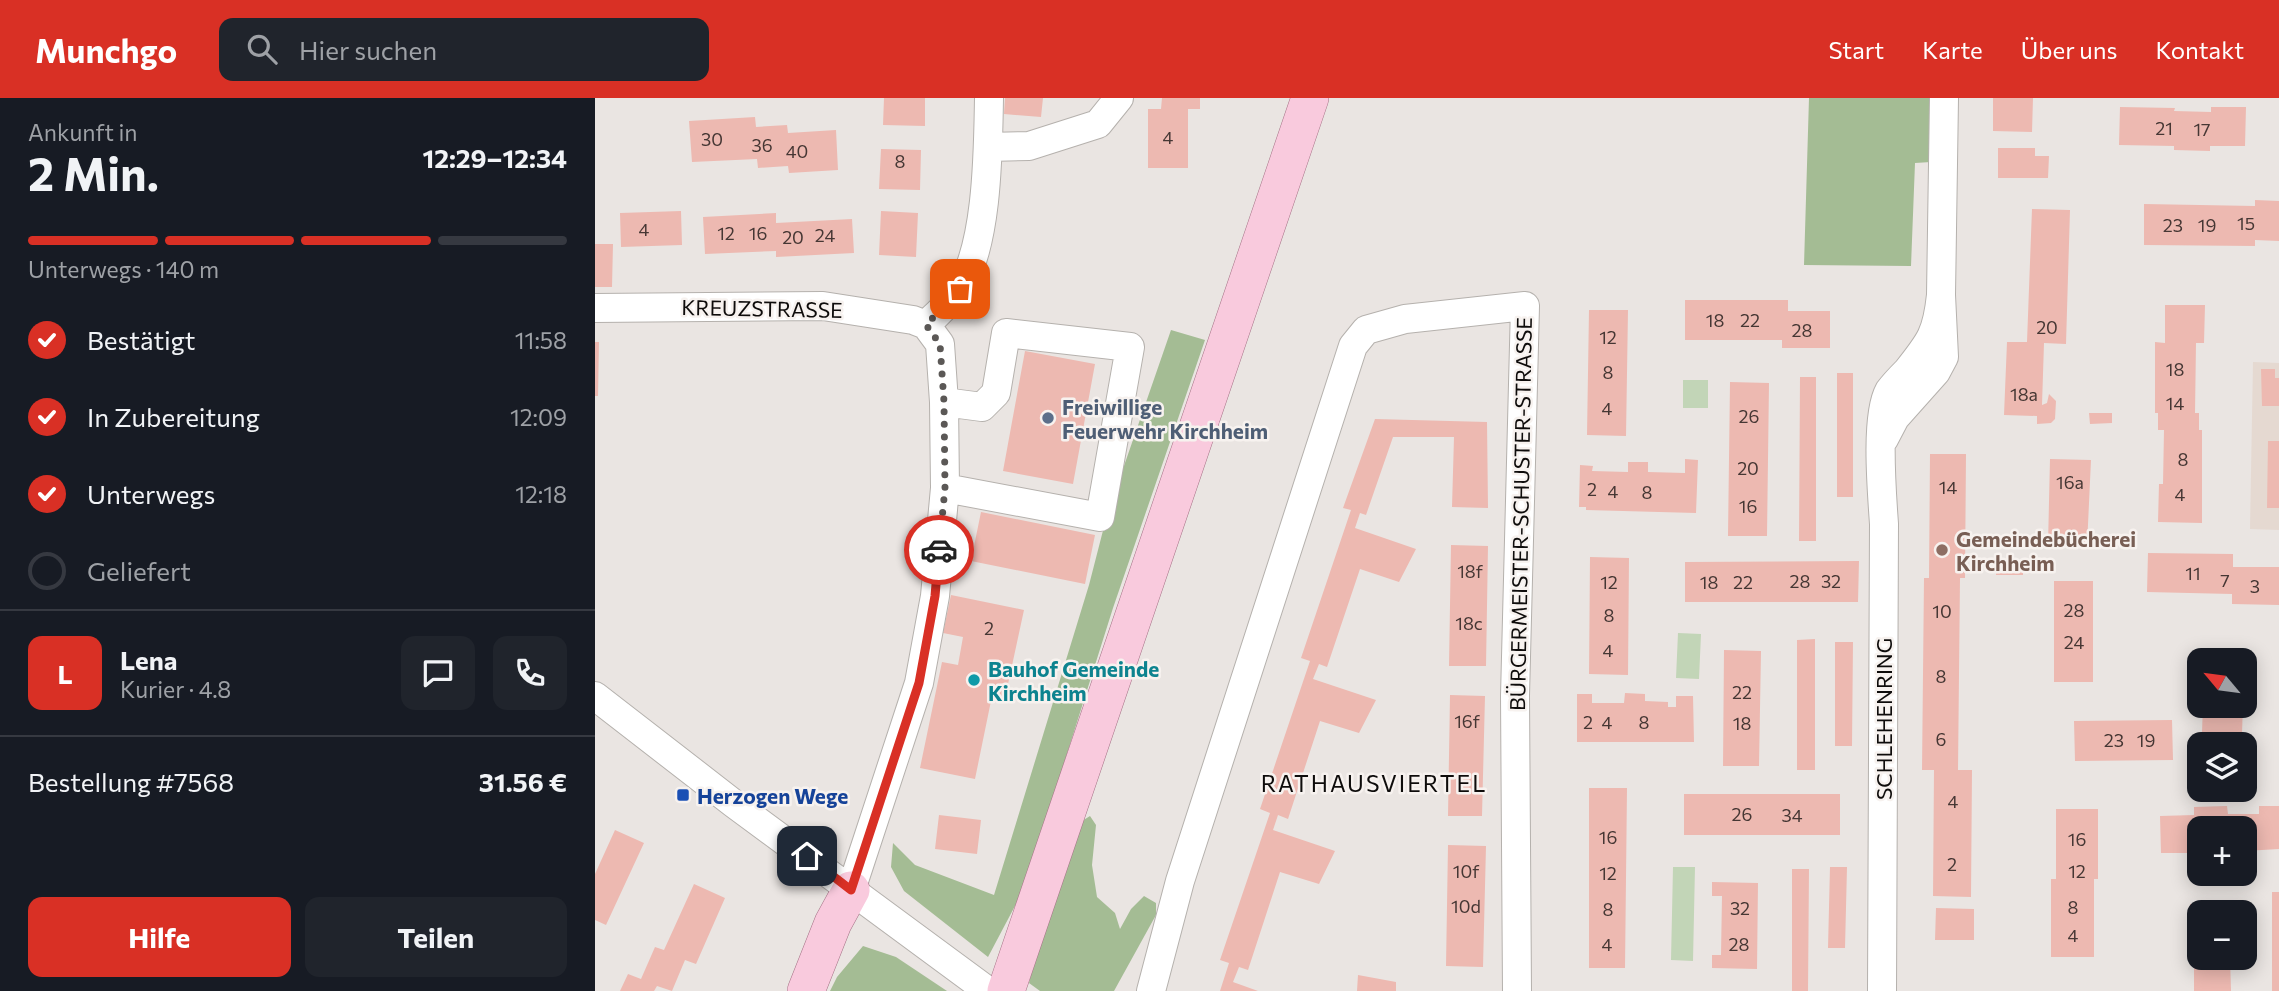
<!DOCTYPE html>
<html lang="de">
<head>
<meta charset="utf-8">
<style>
  :root { --surface:#171b24; --page:#20242c; --text:#f1f3f6; --muted:#9ea1a6; --line:#363941; --accent:#d93025 }
  body { margin:0; font-family:Commissioner,sans-serif; background:var(--page); color:var(--text); height:100vh; display:flex; flex-direction:column; font-size:26px; white-space:nowrap }
  * { box-sizing:border-box; margin:0 }
  p { font-size:23px; color:var(--muted) }
  .icon { flex:none; width:38px; height:38px; fill:none; stroke:currentColor; stroke-width:2; stroke-linecap:round; stroke-linejoin:round }
  .map { position:relative; flex:1; overflow:hidden }
  .panel { display:flex; flex-direction:column; background:var(--surface); width:595px }
  .panel>* { flex:none }
  .needle { width:46px; rotate:299deg }
  .controls { position:absolute; left:1592px; top:550px; display:grid; gap:14px }
  .controls a { display:grid; place-items:center; width:70px; height:70px; border-radius:14px; background:var(--surface); box-shadow:0 4px 18px #0003; font-size:35px }
  .pin { position:absolute; display:grid; place-items:center; width:60px; height:60px; color:#fff; margin:-30px; border-radius:14px; box-shadow:0 4px 10px #0006 }
  .courier { position:absolute; display:grid; place-items:center; width:70px; height:70px; margin:-35px; border:5px solid #d93025; border-radius:50%; background:#fff; color:#222; box-shadow:0 2px 9px #0007 }
  .overview em { font-style:normal; font-weight:700 }
  .overview div { display:flex; flex-direction:column-reverse }
  .overview { display:flex; align-items:center; justify-content:space-between; height:119px; padding:0 28px }
  h1 { font-size:46px; font-weight:700; line-height:52px }
  .bar { display:grid; grid-template-columns:repeat(4,1fr); gap:10px 7px; align-content:center; height:84px; padding:0 28px }
  .bar i { height:9px; border-radius:5px; background:var(--line) }
  .bar .active { background:var(--accent) }
  .bar p { grid-column:span 4 }
  .line { display:flex; align-items:center; gap:18px; padding:0 28px; border-top:2px solid var(--line) }
  .line div { flex:1 }
  .round { display:grid; place-items:center; flex:none; width:74px; height:74px; border-radius:14px; background:var(--page) }
  ol { padding:0 28px; list-style:none }
  li { display:flex; align-items:center; gap:21px; height:77px }
  li p { margin-inline-start:auto }
  li .icon { padding:7px; border-radius:50%; background:var(--accent); color:#fff; stroke-width:4 }
  li:last-child { color:var(--muted) }
  li i { width:38px; height:38px; border:4px solid var(--line); border-radius:50% }
  .action { display:flex; gap:14px; margin-top:auto; padding:14px 28px }
  .action a { flex:1; height:80px; border-radius:14px; background:var(--accent); color:#fff; font-size:28px; font-weight:700; line-height:80px; text-align:center }
  .action a+a { background:var(--page); color:var(--text) }
  header { display:flex; align-items:center; gap:42px; box-sizing:border-box; height:98px; padding:0 35px; background:var(--accent); color:#fff }
  header strong { font-size:33px }
  nav { display:flex; gap:38px; margin-inline-start:auto; font-size:24px }
  .search { width:490px; height:63px; background:var(--page); display:flex; align-items:center; gap:18px; box-sizing:border-box; padding:0 24px; border-radius:14px; color:var(--muted); font-size:26px }
  main { display:flex; flex:1; min-height:0 }
  .map>svg:first-child { display:block }
  .built { fill:#e5d9d1 }
  .green { fill:#c2d5b7 }
  .forest { fill:#a4bc94 }
  .building { fill:#edb9b1 }
  .lines { fill:none; stroke-linecap:round; stroke-linejoin:round }
  .minor-casing { stroke:#b5b1ad; stroke-width:30 }
  .major-casing { stroke:#a47185; stroke-width:38 }
  .minor { stroke:#fff; stroke-width:28 }
  .major { stroke:#f9cadd; stroke-width:37 }
  .done { stroke:#5b5856; stroke-width:7; stroke-dasharray:0 12.6 }
  .route { stroke:#d93025; stroke-width:9 }
  .service-dot { fill:#5c6f8a; stroke:#f7f2ef; stroke-width:2.5 }
  .education-dot { fill:#8d6e63; stroke:#f7f2ef; stroke-width:2.5 }
  .culture-dot { fill:#0f9aa8; stroke:#f7f2ef; stroke-width:2.5 }
  .transit-dot { fill:#1a4fb4; stroke:#f7f2ef; stroke-width:2.5 }
  .labels { text-anchor:middle; dominant-baseline:central; stroke-width:5; stroke-linejoin:round; paint-order:stroke }
  .number-label { font-size:18px; fill:#463734 }
  .street-label { font-size:21px; fill:#0e0c0b; stroke:#f7f2ef }
  .service-label { font-size:21px; font-weight:bold; fill:#4e5e75; stroke:#f7f2ef; text-anchor:start }
  .education-label { font-size:21px; font-weight:bold; fill:#785e54; stroke:#f7f2ef; text-anchor:start }
  .culture-label { font-size:21px; font-weight:bold; fill:#0d838f; stroke:#f7f2ef; text-anchor:start }
  .transit-label { font-size:21px; font-weight:bold; fill:#164399; stroke:#f7f2ef; text-anchor:start }
  .neighbourhood-label { font-size:23px; letter-spacing:2px; fill:#0e0c0b; stroke:#f7f2ef }
</style>
</head>
<body>
<header>
<strong>Munchgo</strong>
<div class="search"><svg class="icon" aria-label="search" viewBox="0 0 24 24"><circle cx="10" cy="10" r="6"/><path d="M15 15l6 6"/></svg>Hier suchen</div>
<nav><a>Start</a><a>Karte</a><a>Über uns</a><a>Kontakt</a></nav>
</header>
<main>
<section class="panel">
<div class="overview"><div><h1>2 Min.</h1><p>Ankunft in</p></div><em>12:29–12:34</em></div>
<div class="bar"><i class="active"></i><i class="active"></i><i class="active"></i><i></i><p>Unterwegs · 140 m</p></div>
<ol>
<li><svg class="icon" aria-label="check" viewBox="0 0 24 24"><path d="M5 12l5 5 9-10"/></svg>Bestätigt<p>11:58</p></li>
<li><svg class="icon" aria-label="check" viewBox="0 0 24 24"><path d="M5 12l5 5 9-10"/></svg>In Zubereitung<p>12:09</p></li>
<li><svg class="icon" aria-label="check" viewBox="0 0 24 24"><path d="M5 12l5 5 9-10"/></svg>Unterwegs<p>12:18</p></li>
<li><i></i>Geliefert</li>
</ol>
<div class="line" style="height:126px"><b class="round" style="background:var(--accent);color:#fff">L</b><div><b>Lena</b><p>Kurier · 4.8</p></div><a class="round"><svg class="icon" aria-label="chat" viewBox="0 0 24 24"><path d="M4 5h16v11H9l-5 4z"/></svg></a><a class="round"><svg class="icon" aria-label="phone" viewBox="0 0 24 24"><path d="M5 4h4l2 5-3 2q2 4 5 5l2-3 5 2v4C11 20 4 13 5 4z"/></svg></a></div>
<div class="line" style="height:91px"><div>Bestellung #7568</div><b>31.56 €</b></div>
<div class="action"><a>Hilfe</a><a>Teilen</a></div>
</section>
<div class="map">
<svg width="1684" height="893" viewBox="0 0 1684 893">
  <rect width="100%" height="100%" fill="#eae5e2"/>
  <path class="built" d="M1658,264L1684,265V432L1655,431Z"/>
  <path class="green" d="M1088,282H1113V310H1088Z
    M1083,535L1106,536L1104,581L1081,580Z
    M1078,769H1100L1098,863L1076,862Z"/>
  <path class="forest" d="M1214,0H1339L1336,64L1320,65L1316,168L1209,167Z
    M576,232L610,242L518,510L430,789L393,859L309,793L296,769L298,745L320,767L399,797L494,487L512,417Z
    M495,718L501,727L497,767L502,799L520,815L525,831L536,811L549,798L561,805V817L519,893H445L434,885L443,847L479,728Z
    M268,848L301,859L352,893H235L242,879Z"/>
  <path class="building" d="M289,0H330V28L288,27Z
    M410,0H448L446,19L409,16Z
    M567,0H605V11H593V70H553V11H566Z
    M1398,0H1438L1437,34L1398,33Z
    M1525,9L1580,10L1579,13L1616,14V9H1651L1650,48H1615V53L1579,52V48L1524,47Z
    M160,19L161,29L192,27L193,35L241,32L243,72L194,75L193,68L163,70L162,61L97,64L94,23Z
    M1403,50H1440V58H1454L1453,80H1403Z
    M286,51L326,52L325,92L284,91Z
    M1660,102L1684,103V143L1660,142V148L1549,147V106L1660,108Z
    M1437,111L1475,112L1471,246L1449,245L1447,307L1452,305L1454,296L1461,303L1460,321L1456,325L1442,326V318L1409,317L1412,244H1432Z
    M86,113L87,147L26,149L25,115Z
    M286,113L323,115L321,159L284,157Z
    M181,115V125L257,121L259,155L181,159V153L110,156L108,119Z
    M0,146H18L17,189H0Z
    M1090,202H1193V213H1235V250H1187V242H1090Z
    M1570,207H1610L1609,245H1601L1600,315H1604V332H1607V425L1563,424L1564,386H1568L1569,332H1563V315H1560V244L1570,245Z
    M994,212H1033L1031,338L992,337Z
    M0,244H4L3,298H0Z
    M430,253L500,266L478,386L408,373Z
    M1666,271H1680V280H1684V308H1667Z
    M1242,275H1258V399H1242Z
    M1205,279H1221V443H1204Z
    M1135,284L1174,285L1172,438H1133Z
    M1494,315H1517V325L1495,326Z
    M780,321L892,324L893,410L857,409L859,339H798L771,417L765,415L760,430L821,451L804,484L765,471L732,569L724,566L718,581L781,602L764,635L725,623L693,721L683,717L678,732L740,753L724,786L685,774L653,872L644,869L638,884L663,893H625L634,865L625,862L675,715L665,711L715,563L706,560L756,412L748,410Z
    M1673,343H1684V410H1672Z
    M1335,356H1371L1370,480H1365L1363,672H1377L1376,799L1338,798L1339,672H1327L1329,480H1334Z
    M1090,361L1103,362L1101,415L991,412V409H984L985,367L998,368L997,373L1033,374V364H1053V374L1090,375Z
    M1455,361L1496,362L1492,448L1453,447Z
    M386,414L500,437L490,486L376,463Z
    M856,447L893,448L891,568H854Z
    M1553,455L1638,456V469H1684V507L1637,506V496L1552,494Z
    M995,459L1034,460L1033,577L994,576Z
    M1264,463L1263,504H1090V464Z
    M1401,466H1428V477H1401Z
    M1459,483H1498V584H1459Z
    M356,497L429,512L410,600L397,598L380,681L325,670L347,564L363,567L368,539L348,535Z
    M1220,541V672H1202V542Z
    M1240,544H1258L1257,648H1240Z
    M1610,551L1650,552V562H1609Z
    M1129,552L1166,553L1164,668H1128Z
    M1030,595L1050,596V603L1073,604V609H1081V598H1098L1099,644H982V596H997V605H1029Z
    M855,597L890,598L887,718H853Z
    M1608,607H1648L1647,635H1642L1641,646H1604V634H1607Z
    M1577,622L1578,662L1480,663L1479,623Z
    M994,690H1032L1030,870H994Z
    M1089,696H1245V737H1089Z
    M1632,708L1633,716H1664V708H1684V751L1650,753V730H1605V749H1599V755H1566L1565,718L1599,717V709Z
    M1461,711H1503V781H1499V859H1456V781H1461Z
    M344,717L386,722L382,756L340,751Z
    M20,732L49,745L11,827L0,822V776Z
    M853,747L891,748L888,869L851,868Z
    M1235,769H1252L1250,850H1233Z
    M1197,771H1214L1213,893H1197Z
    M1117,784L1163,785L1162,871L1117,870V857H1126L1127,798H1117Z
    M99,786L130,800L101,866L90,862L77,893L62,888L59,893H25L33,876L46,881L60,849L69,852Z
    M1677,794H1684V893H1677Z
    M1635,805V814H1605V859H1635L1636,893H1599V860H1596L1595,806Z
    M1341,810L1379,811V842H1340Z
    M763,877L801,884V893H762Z"/>
  <g class="lines">
    <g class="minor-casing">
      <path id="minor" d="M393,49L434,48L503,26L524,0
        M0,210L228,208L318,222L331,227
        M349,304L387,309L401,295L411,235L535,249L505,419L350,390
        M1289,341L1300,320L1341,274L1349,259L1346,197L1349,0
        M0,598L138,705L393,893
        M256,792L324,585L340,498L350,390L349,304L345,246L331,227C342,216 356,204 364,191C393,148 393,52 394,0
        M556,893L585,783L758,248L771,232L810,221L930,208L920,598L922,893
        M1287,893L1289,426C1287,396 1280,318 1294,293C1299,286 1306,279 1312,273C1336,243 1342,235 1346,197"/>
    </g>
    <g class="major-casing">
      <path id="major" d="M211,893L238,825L256,792
        M411,893L715,0"/>
    </g>
    <use href="#minor" class="minor"/>
    <use href="#major" class="major"/>
  </g>
  <g class="lines">
    <path class="done" d="M344,452L350,390L349,304L345,246L331,227L365,191"/>
    <path class="route" d="M212,758L256,792L324,585L340,498L344,452"/>
  </g>
  <circle class="service-dot" cx="453" cy="320" r="7"/>
  <circle class="education-dot" cx="1347" cy="452" r="7"/>
  <circle class="culture-dot" cx="379" cy="582" r="7"/>
  <rect class="transit-dot" x="81" y="690" width="14" height="14" rx="3.5"/>
  <g class="labels">
    <g class="number-label">
      <text x="1569" y="30">21</text>
      <text x="1607" y="31">17</text>
      <text x="573" y="39">4</text>
      <text x="117" y="41">30</text>
      <text x="167" y="47">36</text>
      <text x="202" y="53">40</text>
      <text x="305" y="63">8</text>
      <text x="1651" y="125">15</text>
      <text x="1578" y="127">23</text>
      <text x="1612" y="127">19</text>
      <text x="49" y="131">4</text>
      <text x="131" y="135">12</text>
      <text x="163" y="135">16</text>
      <text x="230" y="137">24</text>
      <text x="198" y="139">20</text>
      <text x="1120" y="222">18</text>
      <text x="1155" y="222">22</text>
      <text x="1452" y="229">20</text>
      <text x="1207" y="232">28</text>
      <text x="1013" y="239">12</text>
      <text x="1580" y="271">18</text>
      <text x="1013" y="274">8</text>
      <text x="1429" y="296">18a</text>
      <text x="1580" y="305">14</text>
      <text x="1012" y="310">4</text>
      <text x="1154" y="318">26</text>
      <text x="1588" y="361">8</text>
      <text x="1153" y="370">20</text>
      <text x="1475" y="384">16a</text>
      <text x="1353" y="389">14</text>
      <text x="997" y="391">2</text>
      <text x="1018" y="393">4</text>
      <text x="1052" y="394">8</text>
      <text x="1585" y="396">4</text>
      <text x="1153" y="408">16</text>
      <text x="875" y="473">18f</text>
      <text x="1598" y="475">11</text>
      <text x="1630" y="482">7</text>
      <text x="1205" y="483">28</text>
      <text x="1236" y="483">32</text>
      <text x="1014" y="484">12</text>
      <text x="1114" y="484">18</text>
      <text x="1148" y="484">22</text>
      <text x="1660" y="488">3</text>
      <text x="1479" y="512">28</text>
      <text x="1347" y="513">10</text>
      <text x="1014" y="517">8</text>
      <text x="874" y="525">18c</text>
      <text x="394" y="530">2</text>
      <text x="1479" y="544">24</text>
      <text x="1013" y="552">4</text>
      <text x="1346" y="578">8</text>
      <text x="1147" y="594">22</text>
      <text x="872" y="623">16f</text>
      <text x="993" y="624">2</text>
      <text x="1012" y="624">4</text>
      <text x="1049" y="624">8</text>
      <text x="1147" y="625">18</text>
      <text x="1346" y="641">6</text>
      <text x="1519" y="642">23</text>
      <text x="1551" y="642">19</text>
      <text x="1358" y="703">4</text>
      <text x="1147" y="716">26</text>
      <text x="1197" y="717">34</text>
      <text x="1013" y="739">16</text>
      <text x="1482" y="741">16</text>
      <text x="1357" y="766">2</text>
      <text x="871" y="773">10f</text>
      <text x="1482" y="773">12</text>
      <text x="1013" y="775">12</text>
      <text x="871" y="808">10d</text>
      <text x="1478" y="809">8</text>
      <text x="1145" y="810">32</text>
      <text x="1013" y="811">8</text>
      <text x="1478" y="837">4</text>
      <text x="1012" y="846">4</text>
      <text x="1144" y="846">28</text>
    </g>
    <g class="street-label">
      <text transform="translate(167 210) rotate(1)">KREUZSTRASSE</text>
      <text transform="translate(925 416) rotate(-89)">BÜRGERMEISTER-SCHUSTER-STRASSE</text>
      <text transform="translate(1288 621) rotate(-90)">SCHLEHENRING</text>
    </g>
    <g class="service-label">
      <text x="467" y="308">Freiwillige<tspan x="467" dy="24">Feuerwehr Kirchheim</tspan></text>
    </g>
    <g class="education-label">
      <text x="1361" y="440">Gemeindebücherei<tspan x="1361" dy="24">Kirchheim</tspan></text>
    </g>
    <g class="culture-label">
      <text x="393" y="570">Bauhof Gemeinde<tspan x="393" dy="24">Kirchheim</tspan></text>
    </g>
    <g class="transit-label">
      <text x="102" y="697">Herzogen Wege</text>
    </g>
    <g class="neighbourhood-label">
      <text x="779" y="685">RATHAUSVIERTEL</text>
    </g>
  </g>
</svg>
<div class="controls">
<a><svg class="needle" viewBox="-14 -14 28 28"><path d="M0-13l5 13h-10z" fill="#e53935"/><path d="M0 13l5-13h-10z" fill="#9ea1a6"/></svg></a>
<a><svg class="icon" aria-label="layers" viewBox="0 0 24 24"><path d="M12 4l9 5-9 5-9-5zM3 14l9 5 9-5"/></svg></a>
<a>+</a>
<a>−</a>
</div>
<div class="pin" style="left:365px;top:191px;background:#ea580c"><svg class="icon" aria-label="bag" viewBox="0 0 24 24"><path d="M5 8h14l-1 12H6zM9 8a3 3 0 0 1 6 0"/></svg></div>
<div class="pin" style="left:212px;top:758px;background:#1f2937"><svg class="icon" aria-label="home" viewBox="0 0 24 24"><path d="M3 11l9-7 9 7M6 9v11h12V9"/></svg></div>
<div class="courier" style="left:344px;top:452px"><svg class="icon" aria-label="car" viewBox="0 0 24 24"><path d="M5 17H2v-5l4-1 3-4h7l3 4 3 1v5h-3M9 17h6M6 11h13"/><circle cx="7" cy="17" r="2"/><circle cx="17" cy="17" r="2"/></svg></div>
</div>
</main>
</body>
</html>
